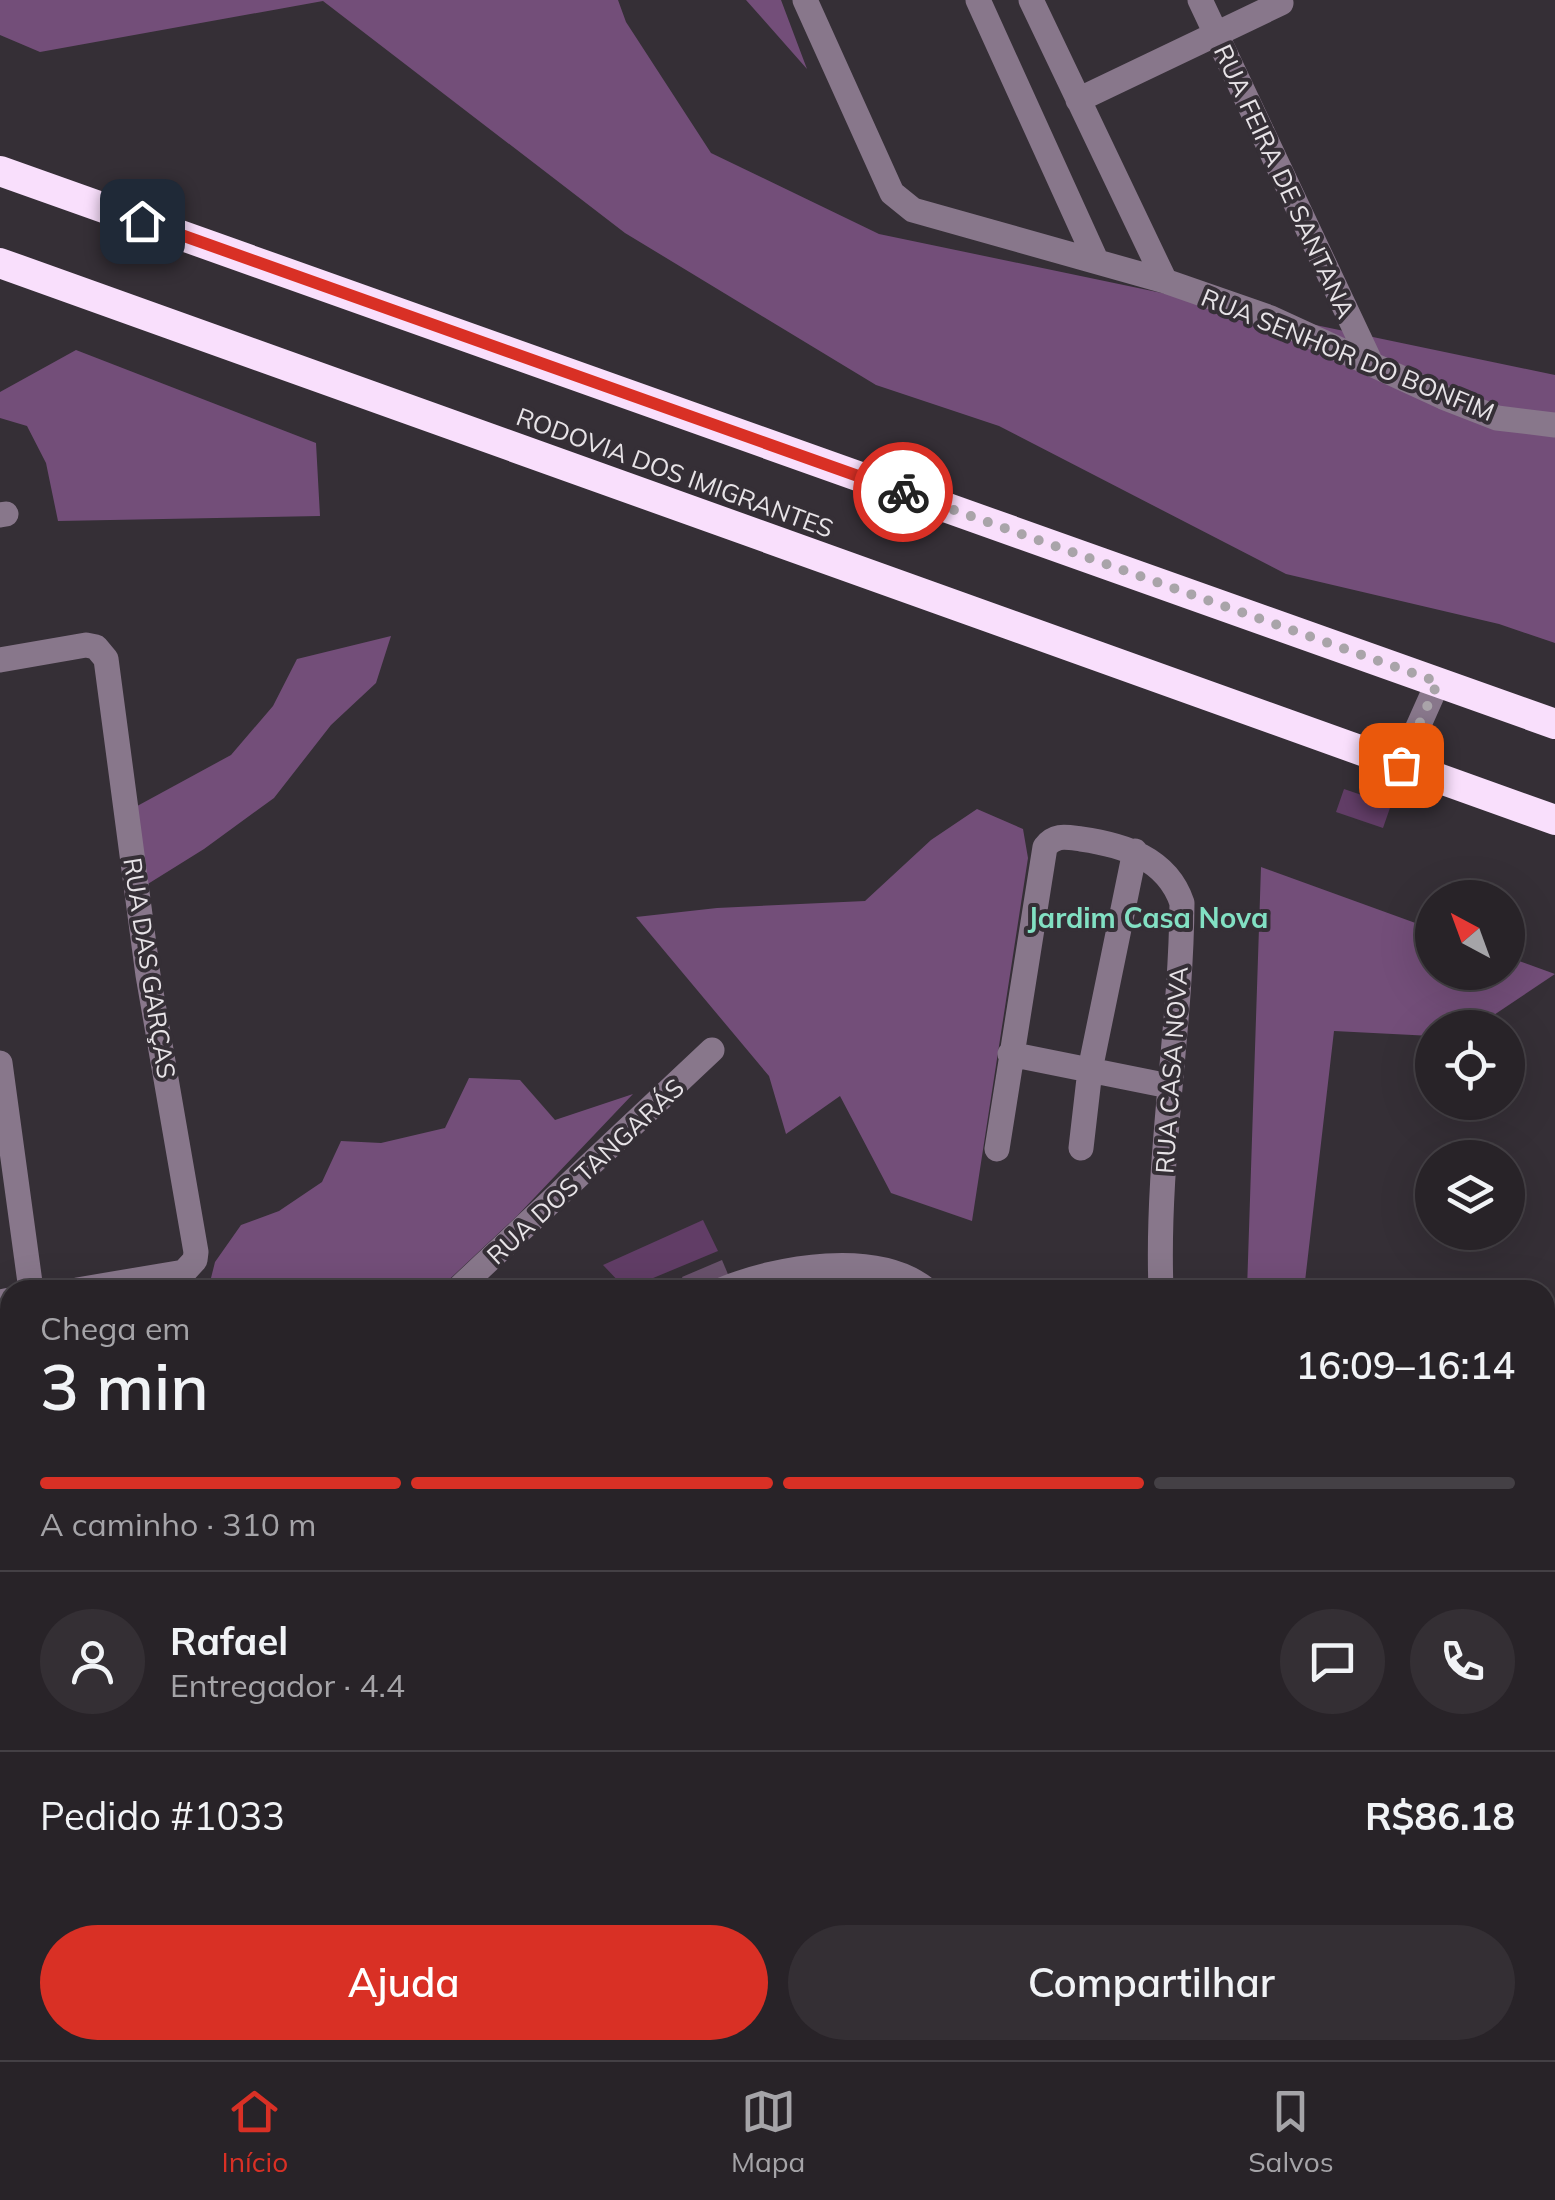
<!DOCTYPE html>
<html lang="pt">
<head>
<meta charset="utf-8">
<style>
  :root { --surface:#282328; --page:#342f34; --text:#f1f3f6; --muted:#a5a4a8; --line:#444045; --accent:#d93025 }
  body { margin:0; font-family:Mulish,sans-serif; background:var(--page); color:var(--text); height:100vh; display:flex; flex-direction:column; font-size:38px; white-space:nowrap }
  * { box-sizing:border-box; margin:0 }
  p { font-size:32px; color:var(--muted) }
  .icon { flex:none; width:55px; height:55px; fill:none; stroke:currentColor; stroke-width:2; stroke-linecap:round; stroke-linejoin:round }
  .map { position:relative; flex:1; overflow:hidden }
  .details { position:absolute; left:0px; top:1280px; width:1555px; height:780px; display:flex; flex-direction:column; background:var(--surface); border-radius:30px 30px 0 0; box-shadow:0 10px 40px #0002,0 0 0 2px var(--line) }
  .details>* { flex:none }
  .needle { width:65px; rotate:319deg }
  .tools { position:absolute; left:1415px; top:880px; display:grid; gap:20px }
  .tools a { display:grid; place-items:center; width:110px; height:110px; border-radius:50%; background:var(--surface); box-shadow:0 10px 40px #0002,0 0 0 2px var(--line); font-size:50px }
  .pin { position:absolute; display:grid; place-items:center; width:85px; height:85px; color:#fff; margin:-42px; border-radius:20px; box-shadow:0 5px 15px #0006 }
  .courier { position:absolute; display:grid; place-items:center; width:100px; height:100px; margin:-50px; border:8px solid #d93025; border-radius:50%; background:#fff; color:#222; box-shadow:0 2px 12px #0007 }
  .overview em { font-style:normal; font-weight:600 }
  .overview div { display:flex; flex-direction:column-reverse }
  .overview { display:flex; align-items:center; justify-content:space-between; height:170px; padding:0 40px }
  h1 { font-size:65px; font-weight:600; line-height:75px }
  .bar { display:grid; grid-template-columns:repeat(4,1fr); gap:15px 10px; align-content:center; height:120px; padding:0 40px }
  .bar i { height:12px; border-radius:8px; background:var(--line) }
  .bar .current { background:var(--accent) }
  .bar p { grid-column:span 4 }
  .line { display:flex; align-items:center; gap:25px; padding:0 40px; border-top:2px solid var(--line) }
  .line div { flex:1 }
  .round { display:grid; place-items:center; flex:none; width:105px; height:105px; border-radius:52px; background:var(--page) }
  .cta { display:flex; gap:20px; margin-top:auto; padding:20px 40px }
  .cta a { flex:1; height:115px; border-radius:60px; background:var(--accent); color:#fff; font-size:40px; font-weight:600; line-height:115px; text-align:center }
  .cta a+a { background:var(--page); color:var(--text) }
  .menu { display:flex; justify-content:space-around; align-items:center; height:140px; border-top:2px solid var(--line); background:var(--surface); font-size:28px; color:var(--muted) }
  .menu a { display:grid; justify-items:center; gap:5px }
  .menu .current { color:var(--accent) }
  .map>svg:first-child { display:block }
  .green { fill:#69526c }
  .forest { fill:#734e79 }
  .building { fill:#613d66 }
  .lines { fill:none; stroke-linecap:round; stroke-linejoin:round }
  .minor { stroke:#88778b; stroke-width:25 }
  .highway { stroke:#f9dffc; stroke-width:30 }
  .done { stroke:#a9a4a9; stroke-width:10; stroke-dasharray:0 18 }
  .route { stroke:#d93025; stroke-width:12 }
  .labels { text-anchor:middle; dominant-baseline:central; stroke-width:8; stroke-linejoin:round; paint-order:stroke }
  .street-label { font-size:25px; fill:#e7e3e7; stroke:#352f36 }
  .neighbourhood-label { font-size:28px; font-weight:bold; fill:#82e0c3; stroke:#352f36 }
</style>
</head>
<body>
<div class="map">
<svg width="1555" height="2060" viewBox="0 0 1555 2060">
  <rect width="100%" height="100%" fill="#352f36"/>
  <path class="green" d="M722,1260L730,1279L704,1290H687L682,1277Z"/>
  <path class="forest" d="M0,0H618L626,22L711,153L879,234L1555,375V643L1499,624L1286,574L999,426L876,385L625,233L323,1L40,52L0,35Z
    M746,0H781L807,69Z
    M76,350L316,443L320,516L58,521L46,463L27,426L0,418V392Z
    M391,636L376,683L331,725L274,798L204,849L143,887L128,811L231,755L273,706L297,659Z
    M977,809L1023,829L1028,858L972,1221L891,1193L840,1096L786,1134L769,1076L636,917L717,908L865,901L931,840Z
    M1261,867L1432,929V972H1508V957L1555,974L1476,1027L1432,1028V1036L1334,1031L1304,1290H1247Z
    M469,1078L520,1080L555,1120L633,1094L517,1216L438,1290H208L215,1262L241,1225L279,1211L322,1182L341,1141L381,1143L445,1128Z
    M1545,1568L1555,1573V1640L1545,1636Z"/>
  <path class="building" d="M1344,789L1391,805L1383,828L1336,812Z
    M703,1220L718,1251L646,1281L647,1286L639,1290H631L630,1285L623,1286L603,1265Z"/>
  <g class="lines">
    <path class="minor" d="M805,0L892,193L913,210L1165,281L1271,318L1443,397L1497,418L1555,425
      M978,0L1096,260
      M1031,0L1165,281
      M1200,0L1370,361
      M1078,100L1281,3
      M0,515L6,514
      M0,660L86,645L96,647L106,659L148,975L196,1252L195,1260L184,1272L77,1290
      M1401,765L1438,682
      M1010,1054L1169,1086
      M0,1063L31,1290
      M1081,1148L1090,1070L1135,851
      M997,1149L1045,847C1055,834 1066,837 1081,839C1123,845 1167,858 1182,903C1181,1032 1156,1160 1161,1290
      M457,1290L712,1050
      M721,1290C777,1267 877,1249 927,1290
      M0,1302L10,1300
      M1545,1329L1555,1318
      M1545,1439L1555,1450
      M0,1489L10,1488
      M0,1664L10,1663
      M1545,1705L1555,1712
      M1545,1839L1555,1846
      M1529,2050L1530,2060
      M54,2060L56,2050
      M222,2060L224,2050
      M386,2060L389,2050
      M579,2060L586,2050
      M639,2060L640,2050
      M803,2060L805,2050
      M977,2060L978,2050
      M1133,2060L1134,2050"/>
    <path class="highway" d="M0,171L1555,724
      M0,263L1555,820"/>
  </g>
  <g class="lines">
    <path class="done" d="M903,492L1438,682L1401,765"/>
    <path class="route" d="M142,221L903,492"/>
  </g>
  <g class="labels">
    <g class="street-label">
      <text transform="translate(1285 181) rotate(65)">RUA FEIRA DE SANTANA</text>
      <text transform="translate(1348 354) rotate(22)">RUA SENHOR DO BONFIM</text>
      <text transform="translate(675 472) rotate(20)">RODOVIA DOS IMIGRANTES</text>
      <text transform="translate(150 968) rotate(81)">RUA DAS GARÇAS</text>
      <text transform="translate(1171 1070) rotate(-86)">RUA CASA NOVA</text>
      <text transform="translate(585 1171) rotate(-43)">RUA DOS TANGARÁS</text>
    </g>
    <g class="neighbourhood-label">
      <text x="1148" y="917">Jardim Casa Nova</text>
    </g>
  </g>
</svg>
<div class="tools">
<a><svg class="needle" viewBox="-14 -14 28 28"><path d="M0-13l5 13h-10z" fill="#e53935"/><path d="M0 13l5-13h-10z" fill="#a5a4a8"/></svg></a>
<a><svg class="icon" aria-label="locate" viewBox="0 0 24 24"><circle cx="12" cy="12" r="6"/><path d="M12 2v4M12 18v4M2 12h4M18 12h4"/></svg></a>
<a><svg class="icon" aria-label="layers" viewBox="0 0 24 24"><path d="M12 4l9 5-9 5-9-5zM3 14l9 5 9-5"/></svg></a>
</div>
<div class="pin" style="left:1401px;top:765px;background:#ea580c"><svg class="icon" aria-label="bag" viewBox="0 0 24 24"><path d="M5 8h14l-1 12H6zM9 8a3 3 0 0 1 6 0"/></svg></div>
<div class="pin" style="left:142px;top:221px;background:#1f2937"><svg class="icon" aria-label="home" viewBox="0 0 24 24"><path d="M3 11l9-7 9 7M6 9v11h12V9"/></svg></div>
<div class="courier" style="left:903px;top:492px"><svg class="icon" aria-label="bike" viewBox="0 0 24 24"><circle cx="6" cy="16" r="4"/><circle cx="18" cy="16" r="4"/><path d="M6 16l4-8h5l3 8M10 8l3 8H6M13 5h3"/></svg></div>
<section class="details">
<div class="overview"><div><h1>3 min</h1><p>Chega em</p></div><em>16:09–16:14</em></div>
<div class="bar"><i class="current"></i><i class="current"></i><i class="current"></i><i></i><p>A caminho · 310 m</p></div>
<div class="line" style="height:180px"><a class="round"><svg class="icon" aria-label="person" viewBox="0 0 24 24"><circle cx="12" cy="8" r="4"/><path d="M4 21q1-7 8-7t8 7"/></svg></a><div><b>Rafael</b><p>Entregador · 4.4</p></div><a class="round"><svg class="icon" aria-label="chat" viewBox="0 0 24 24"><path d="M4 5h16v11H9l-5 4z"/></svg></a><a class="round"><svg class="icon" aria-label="phone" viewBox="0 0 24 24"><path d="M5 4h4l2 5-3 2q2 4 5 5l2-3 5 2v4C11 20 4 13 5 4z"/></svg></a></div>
<div class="line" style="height:130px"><div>Pedido #1033</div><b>R$86.18</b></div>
<div class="cta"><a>Ajuda</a><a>Compartilhar</a></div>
</section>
</div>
<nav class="menu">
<a class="current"><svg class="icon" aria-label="home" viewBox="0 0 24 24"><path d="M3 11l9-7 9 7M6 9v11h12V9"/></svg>Início</a>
<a><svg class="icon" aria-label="map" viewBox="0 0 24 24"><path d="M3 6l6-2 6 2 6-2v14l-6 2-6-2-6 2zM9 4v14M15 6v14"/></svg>Mapa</a>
<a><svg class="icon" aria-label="saved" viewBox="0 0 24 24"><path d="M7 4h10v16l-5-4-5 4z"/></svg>Salvos</a>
</nav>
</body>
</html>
